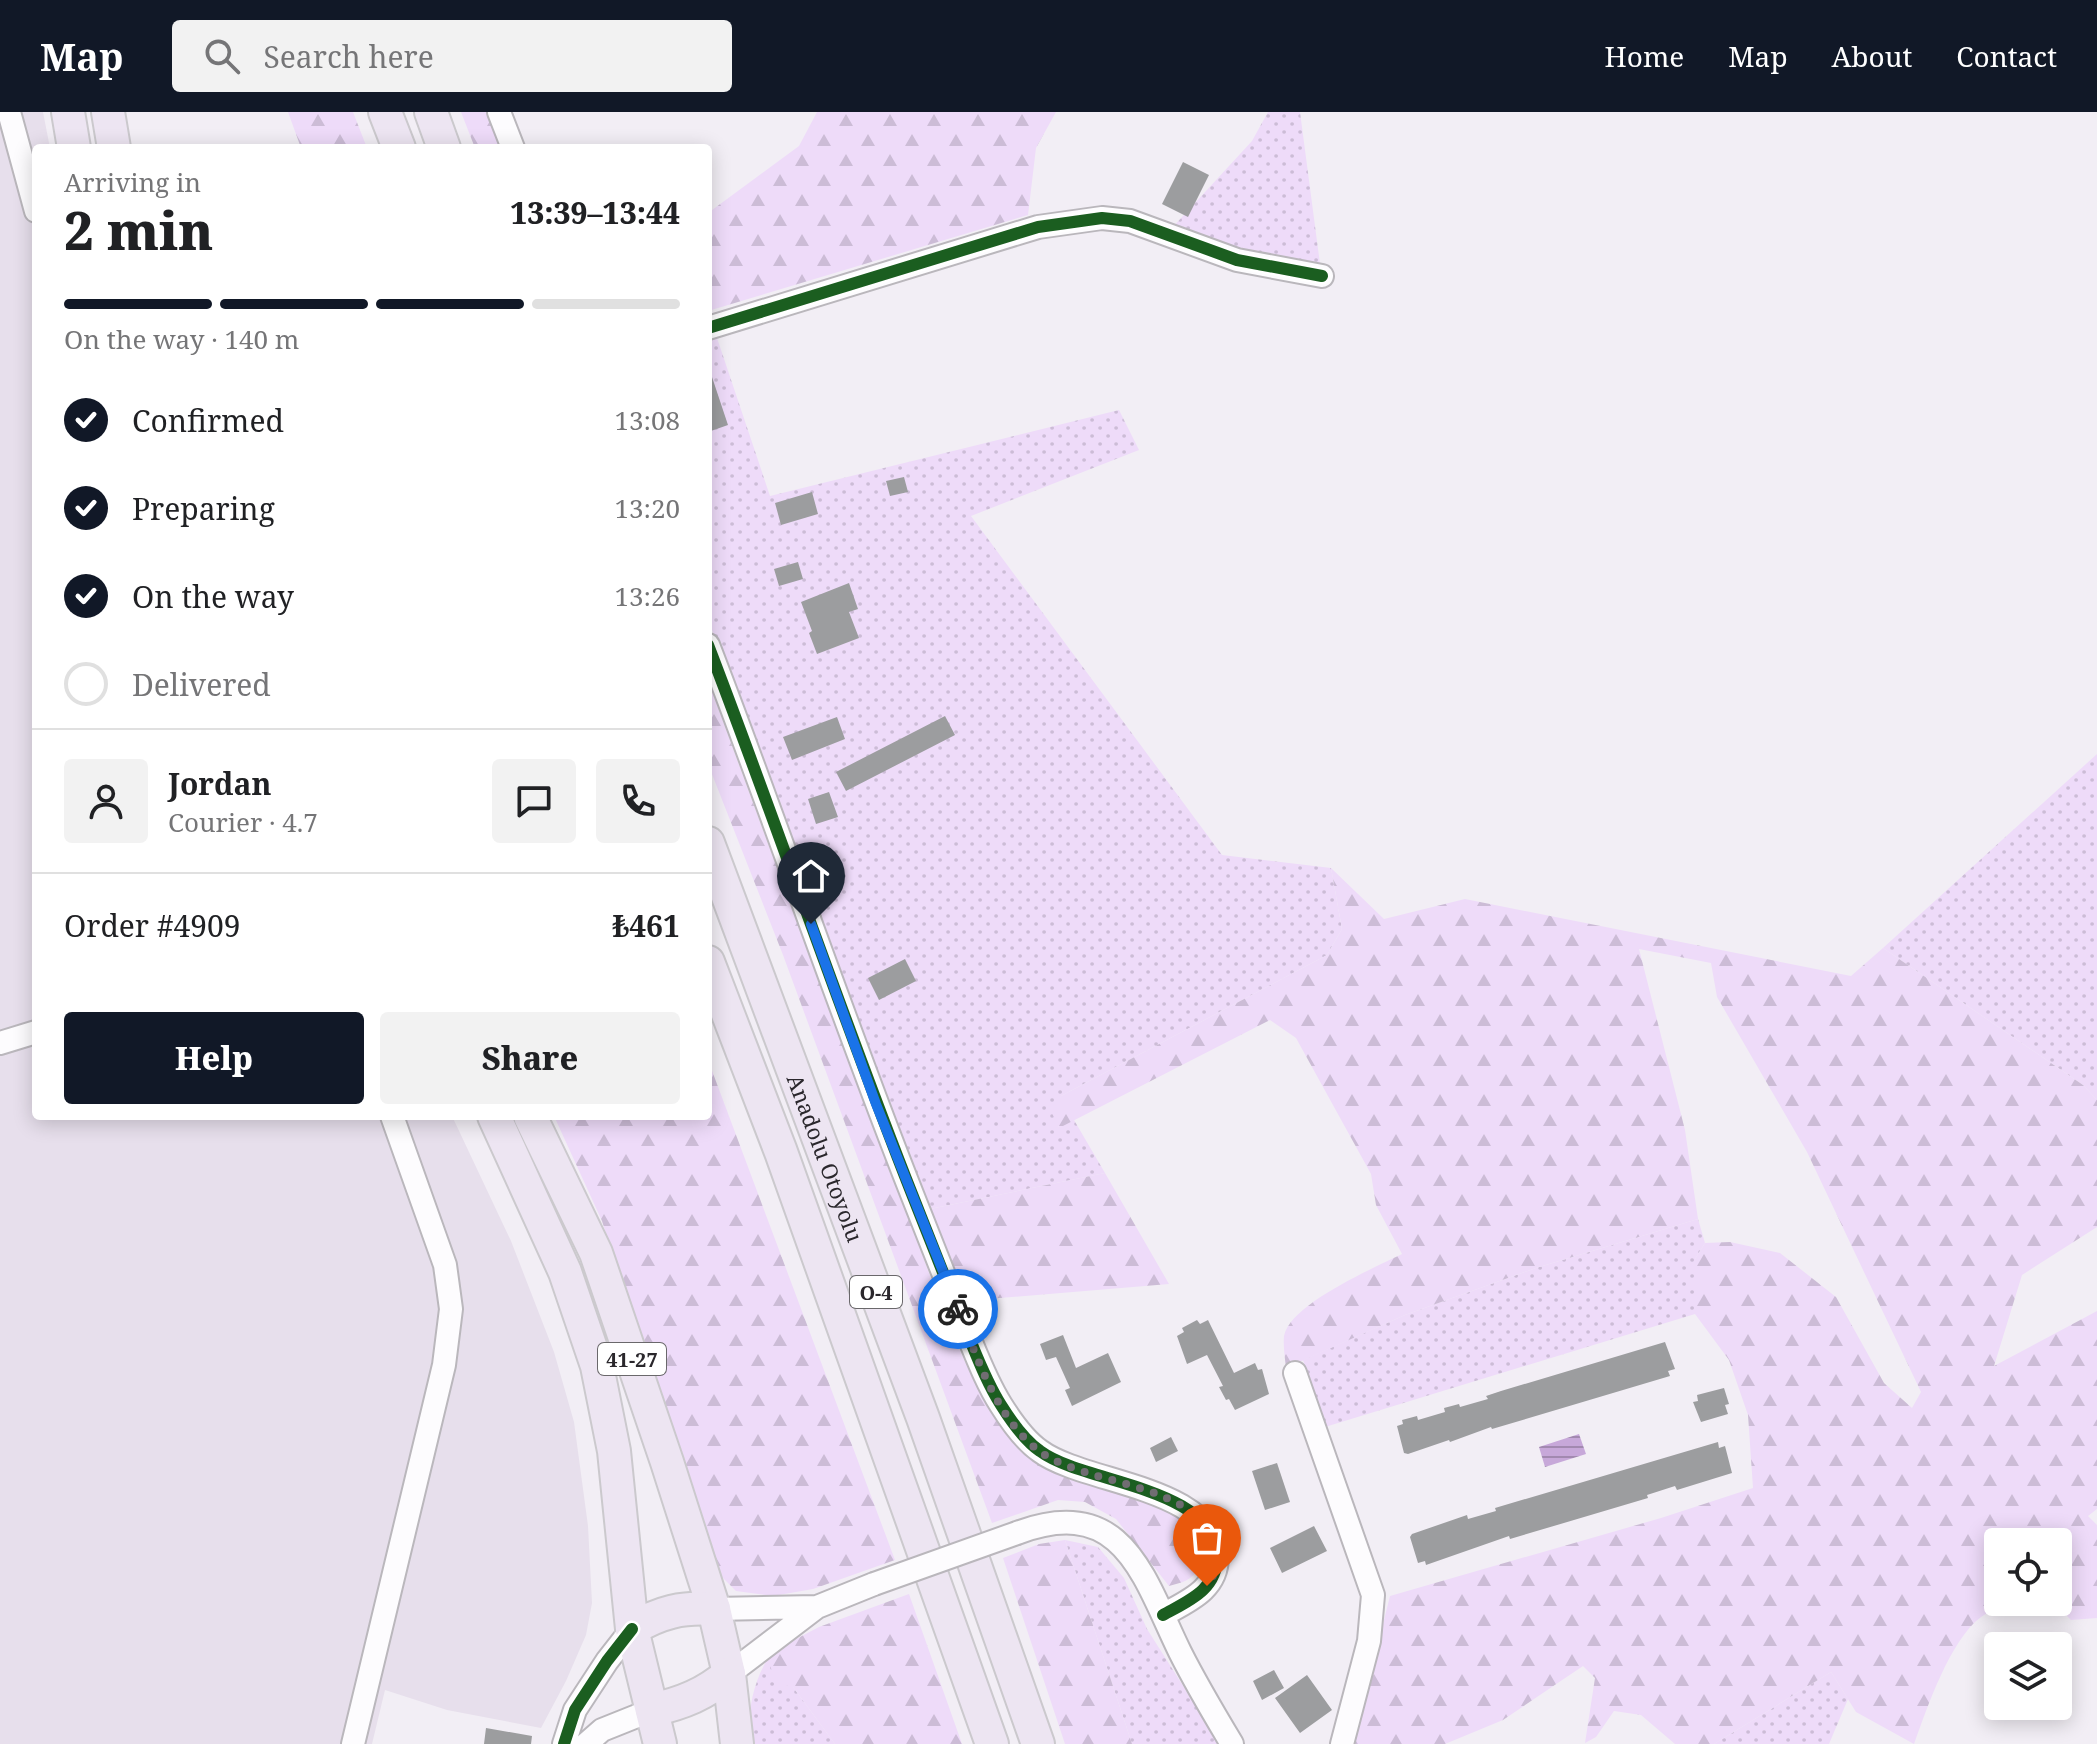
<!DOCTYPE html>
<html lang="en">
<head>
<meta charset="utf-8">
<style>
  :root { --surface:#fff; --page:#f2f2f2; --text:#202124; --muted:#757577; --line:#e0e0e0; --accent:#111827 }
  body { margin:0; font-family:"Noto Serif",serif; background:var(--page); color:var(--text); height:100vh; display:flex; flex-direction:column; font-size:30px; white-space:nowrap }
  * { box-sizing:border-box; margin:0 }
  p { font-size:26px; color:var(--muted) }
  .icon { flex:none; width:44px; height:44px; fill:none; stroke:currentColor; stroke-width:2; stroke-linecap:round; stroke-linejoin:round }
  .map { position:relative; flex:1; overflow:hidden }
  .panel { position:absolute; left:32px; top:32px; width:680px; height:976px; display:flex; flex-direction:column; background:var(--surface); border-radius:8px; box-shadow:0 4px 20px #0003 }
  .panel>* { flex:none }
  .fabs { position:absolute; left:1984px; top:1416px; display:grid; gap:16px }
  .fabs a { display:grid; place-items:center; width:88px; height:88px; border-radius:8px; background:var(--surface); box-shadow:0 4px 20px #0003; font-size:40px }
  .pin { position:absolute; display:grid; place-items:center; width:68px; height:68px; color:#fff; margin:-82px -34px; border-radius:50% 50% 50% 0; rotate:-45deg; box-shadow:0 0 8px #0007 }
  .pin .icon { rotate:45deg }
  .courier { position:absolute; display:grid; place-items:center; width:80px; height:80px; margin:-40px; border:6px solid #1a73e8; border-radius:50%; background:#fff; color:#222; box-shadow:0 2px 10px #0007 }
  .overview em { font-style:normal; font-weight:800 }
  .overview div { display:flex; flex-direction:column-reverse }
  .overview { display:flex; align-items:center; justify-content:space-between; height:136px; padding:0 32px }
  h1 { font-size:52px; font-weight:800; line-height:60px }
  .bar { display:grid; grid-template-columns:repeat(4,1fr); gap:12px 8px; align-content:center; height:96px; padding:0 32px }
  .bar i { height:10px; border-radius:6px; background:var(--line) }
  .bar .active { background:var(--accent) }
  .bar p { grid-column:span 4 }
  .line { display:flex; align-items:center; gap:20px; padding:0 32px; border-top:2px solid var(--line) }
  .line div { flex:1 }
  .round { display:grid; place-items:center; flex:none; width:84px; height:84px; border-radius:8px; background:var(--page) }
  ol { padding:0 32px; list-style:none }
  li { display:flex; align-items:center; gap:24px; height:88px }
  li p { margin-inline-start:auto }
  li .icon { padding:8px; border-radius:50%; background:var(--accent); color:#fff; stroke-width:4 }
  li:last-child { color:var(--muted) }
  li i { width:44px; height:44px; border:4px solid var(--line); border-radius:50% }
  .cta { display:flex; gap:16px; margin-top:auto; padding:16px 32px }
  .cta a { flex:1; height:92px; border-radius:8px; background:var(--accent); color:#fff; font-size:32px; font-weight:800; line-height:92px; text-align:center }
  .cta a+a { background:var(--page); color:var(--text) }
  header { display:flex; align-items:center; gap:48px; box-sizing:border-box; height:112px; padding:0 40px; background:var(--accent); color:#fff }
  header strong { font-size:38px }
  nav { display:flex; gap:44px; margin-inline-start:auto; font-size:28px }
  .search { width:560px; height:72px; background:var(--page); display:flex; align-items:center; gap:20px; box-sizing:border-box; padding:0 28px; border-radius:8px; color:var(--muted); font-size:30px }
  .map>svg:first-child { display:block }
  .built { fill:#e7dfec }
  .grass { fill:url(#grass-dots) }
  .forest { fill:url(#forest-firs) }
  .water { fill:url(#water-rules) }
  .building { fill:#9c9d9f }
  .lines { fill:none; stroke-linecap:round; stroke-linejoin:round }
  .minor-casing { stroke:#bab7bc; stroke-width:26 }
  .highway-casing { stroke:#cbc9cd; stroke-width:36 }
  .minor { stroke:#fdfcfe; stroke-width:22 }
  .highway { stroke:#ede5f2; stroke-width:32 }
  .minor-bridge-casing { stroke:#bab7bc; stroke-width:26; stroke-linecap:butt }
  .minor-bridge { stroke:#fdfcfe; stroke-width:22 }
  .cycleway-casing { stroke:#fff; stroke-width:17 }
  .cycleway { stroke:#1b5e20; stroke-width:12 }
  .done { stroke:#706d72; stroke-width:8; stroke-dasharray:0 14.4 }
  .route { stroke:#1a73e8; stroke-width:10 }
  .labels { text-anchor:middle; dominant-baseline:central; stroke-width:8; stroke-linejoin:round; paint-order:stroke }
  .shield { fill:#fff; stroke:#6a686b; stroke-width:2 }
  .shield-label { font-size:20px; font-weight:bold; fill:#2a272c }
  .street-label { font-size:22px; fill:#2a272c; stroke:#fff }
</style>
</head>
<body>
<header>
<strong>Map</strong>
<div class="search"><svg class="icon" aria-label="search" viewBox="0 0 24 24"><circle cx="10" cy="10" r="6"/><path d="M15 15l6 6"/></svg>Search here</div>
<nav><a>Home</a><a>Map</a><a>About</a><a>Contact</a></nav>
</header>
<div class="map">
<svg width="2097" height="1632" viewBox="0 0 2097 1632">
  <defs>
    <pattern id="grass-dots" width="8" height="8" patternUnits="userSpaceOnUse" patternTransform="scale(2)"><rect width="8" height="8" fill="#eedbf9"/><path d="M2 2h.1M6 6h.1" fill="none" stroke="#ccbcd6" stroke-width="1.8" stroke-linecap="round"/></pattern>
    <pattern id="forest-firs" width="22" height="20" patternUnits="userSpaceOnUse" patternTransform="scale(2)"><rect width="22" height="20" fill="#eedbf9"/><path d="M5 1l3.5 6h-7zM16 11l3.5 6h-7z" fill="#ccbcd6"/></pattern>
    <pattern id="water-rules" width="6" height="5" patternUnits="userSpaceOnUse" patternTransform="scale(2)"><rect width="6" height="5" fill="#c7a8d9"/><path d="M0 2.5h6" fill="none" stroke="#a289b0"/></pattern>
  </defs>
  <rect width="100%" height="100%" fill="#f2eef5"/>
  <path class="built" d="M0,0H43L50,36H36V1004H452L511,1129L554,1240L574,1310L588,1414L592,1491L586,1523L566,1569L541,1616L447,1598L385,1578L372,1632H0Z"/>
  <path class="grass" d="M1268,0H1300L1320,152L1239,137L1171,117L1252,29Z
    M716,223L770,384L1119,298L1139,338L971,404L1222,743L1331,756L1342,817L1327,843L1061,984L1058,1015L1074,1008L1105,1061L925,1098L708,507V226Z
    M2097,642V988L2083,973L1883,836Z
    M1698,1107L1705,1131L1695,1147V1202L1325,1315L1303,1248L1405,1203L1536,1156Z
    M1065,1428L1098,1435L1124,1466L1147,1517L1220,1632H1132Z
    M773,1539L793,1575L835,1632H750C747,1599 753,1566 773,1539Z
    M1831,1560L1848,1587L1829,1632H1714Z"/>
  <path class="forest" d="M288,0H353L367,36H301Z
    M461,0H489L503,36H475Z
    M817,0H1056L1036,36L1028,103L708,199V101L799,34Z
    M708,568C770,738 833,907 898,1076C928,1154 958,1258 1008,1323C1016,1334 1032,1349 1044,1355C1080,1375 1227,1390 1198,1456C1193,1468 1181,1471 1169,1474L1116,1407L1085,1390L1058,1388L992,1411L783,843L708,652Z
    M1331,756L1384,807L1465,787L1851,864L1883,836L2083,973L2097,988V1115L2022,1163L1994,1254L2097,1199V1397L2088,1404L2097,1413V1506L2071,1508L2053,1490H2058V1430H1998V1490H2016C2005,1494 1991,1498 1981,1505C1950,1528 1927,1596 1914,1632L1856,1600L1831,1560L1714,1632H1675L1641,1603L1614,1599L1596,1625L1585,1631L1595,1566L1583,1554L1503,1608L1445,1632H1353L1390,1484L1661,1406L1753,1376L1748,1303L1729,1248L1695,1202V1147L1705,1131L1730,1130L1780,1141L1836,1185L1884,1271L1912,1296L1921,1280L1807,1040L1717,885L1711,851L1639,837L1685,1018L1698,1107L1536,1156L1405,1203L1286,1256C1285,1246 1283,1234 1284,1224C1290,1192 1374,1156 1402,1142L1376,1093L1371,1062L1296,926L1270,908L1059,1016L1052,1001L1061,984L1327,843L1342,817Z
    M708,948L895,1448L813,1477L773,1484L736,1479L720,1463L701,1416L602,1109L554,1004H708Z
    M1105,1061L1169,1172L963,1189L925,1098Z
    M1065,1428L1132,1632H1065L1003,1446L1039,1432Z
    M909,1482L962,1632H835L793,1575L774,1571L770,1551L773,1539L819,1515Z"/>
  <path class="water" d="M1579,1322L1586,1342L1545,1355L1539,1335Z"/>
  <path class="building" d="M1183,50L1209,63L1188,105L1162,92Z
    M708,262H711L728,313L708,320Z
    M904,365L908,380L890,384L886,369Z
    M812,380L818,402L781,413L775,391Z
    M798,450L803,467L779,474L774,457Z
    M849,471L858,497L849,500L859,526L817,542L809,521L812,519L801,490Z
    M945,604L955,623L846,679L836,660Z
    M837,605L845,627L792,648L783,625Z
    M829,680L838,705L816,712L808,687Z
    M905,847L916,869L879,888L868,866Z
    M1197,1208L1200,1212L1208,1208L1234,1261L1255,1251L1258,1258L1262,1257L1269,1282L1235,1298L1229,1287L1226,1288L1219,1275L1223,1274L1207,1243L1187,1252L1177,1224L1184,1220L1182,1216Z
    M1063,1223L1076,1256L1108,1241L1121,1270L1072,1294L1065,1278L1070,1276L1056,1245L1046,1248L1040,1232Z
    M1665,1230L1675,1257L1668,1259L1670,1264L1492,1317L1491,1315L1450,1330L1449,1328L1408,1342L1404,1341L1397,1314L1403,1312L1402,1308L1417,1304L1418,1308L1445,1300L1444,1296L1459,1292L1460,1295L1488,1287L1486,1284L1501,1279Z
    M1724,1276L1729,1292L1725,1293L1728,1302L1701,1310L1693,1290L1698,1289L1697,1283Z
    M1171,1325L1178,1339L1156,1350L1150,1336Z
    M1718,1330L1719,1336L1725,1334L1732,1361L1677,1378L1675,1374L1647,1383L1648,1386L1510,1427L1509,1424L1426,1453L1425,1449L1418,1451L1410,1425L1412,1422L1467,1403L1468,1407L1496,1399L1495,1396Z
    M1277,1351L1290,1390L1265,1398L1252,1359Z
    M1314,1414L1327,1439L1282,1461L1270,1436Z
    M1274,1558L1284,1576L1262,1588L1253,1569Z
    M1307,1563L1332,1598L1300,1621L1275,1586Z
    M486,1616L532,1624L531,1632H484Z"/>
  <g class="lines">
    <g class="minor-casing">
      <path id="minor" d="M9,0L36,99
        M499,0L513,36
        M708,216L1038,115L1102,106L1130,109L1237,148L1322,164
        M708,533C778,715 840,900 912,1082C929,1125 946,1168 963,1211C975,1239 985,1268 1001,1293C1011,1309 1024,1328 1040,1339C1084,1372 1216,1374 1217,1445C1217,1478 1188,1489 1163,1503
        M0,931L36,920
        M1295,1261L1373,1483L1369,1529L1342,1632
        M1017,1421C1123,1381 1143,1464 1180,1540C1196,1572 1214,1602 1232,1632
        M714,1497L817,1495
        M729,1562L817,1495L874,1472
        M353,1632L444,1253L451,1197L445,1153L392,1004
        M564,1632L575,1598L607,1549L632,1517
        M586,1632L602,1618L652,1598"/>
    </g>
    <g class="highway-casing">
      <g id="highway">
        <path d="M68,0L74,36"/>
        <path d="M108,0L114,36"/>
        <path d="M385,0L399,36"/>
        <path d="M431,0L444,36"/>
        <path id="s1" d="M708,731L923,1306L1038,1632"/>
        <path d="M708,850L781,1040L992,1632"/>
        <path d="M494,1004L565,1160L597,1254L614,1339L632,1517L660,1632"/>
        <path d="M530,1004L596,1141L667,1350L714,1497L729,1562L737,1632"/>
        <path d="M632,1517C660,1500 682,1495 714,1497"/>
        <path d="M652,1598C683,1591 705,1582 729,1562"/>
      </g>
    </g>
    <use href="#minor" class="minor"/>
    <use href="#highway" class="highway"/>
    <g class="minor-bridge-casing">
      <path id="minor-bridge" d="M874,1472L1017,1421"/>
    </g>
    <use href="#minor-bridge" class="minor-bridge"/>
    <g class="cycleway-casing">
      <path id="cycleway" d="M708,216L1038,115L1102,106L1130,109L1237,148L1322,164
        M708,533C778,715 840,900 912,1082C929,1125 946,1168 963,1211C975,1239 985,1268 1001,1293C1011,1309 1024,1328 1040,1339C1084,1372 1216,1374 1217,1445C1217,1478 1188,1489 1163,1503
        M564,1632L575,1598L607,1549L632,1517"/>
    </g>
    <use href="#cycleway" class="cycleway"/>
  </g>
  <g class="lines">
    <path class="done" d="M958,1197C977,1245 996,1306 1039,1339C1087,1375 1197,1369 1215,1434C1219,1449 1216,1461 1207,1474"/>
    <path class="route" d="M811,812L876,992L958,1197"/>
  </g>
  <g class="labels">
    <g class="shield">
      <rect x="850" y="1164" width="52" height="32" rx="6"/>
      <rect x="598" y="1231" width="68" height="32" rx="6"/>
    </g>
    <g class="shield-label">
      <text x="876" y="1180">O-4</text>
      <text x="632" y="1247">41-27</text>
    </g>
    <g class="street-label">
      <text stroke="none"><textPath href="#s1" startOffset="336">Anadolu Otoyolu</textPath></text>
    </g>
  </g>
</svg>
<div class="fabs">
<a><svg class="icon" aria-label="locate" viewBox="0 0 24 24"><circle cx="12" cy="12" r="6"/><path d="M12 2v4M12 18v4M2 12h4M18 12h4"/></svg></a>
<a><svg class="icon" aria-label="layers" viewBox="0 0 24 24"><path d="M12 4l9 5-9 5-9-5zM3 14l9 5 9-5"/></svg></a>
</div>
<div class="pin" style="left:1207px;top:1474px;background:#ea580c"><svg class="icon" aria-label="bag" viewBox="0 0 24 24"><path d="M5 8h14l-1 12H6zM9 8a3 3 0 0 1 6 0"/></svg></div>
<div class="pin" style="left:811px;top:812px;background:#1f2937"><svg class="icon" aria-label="home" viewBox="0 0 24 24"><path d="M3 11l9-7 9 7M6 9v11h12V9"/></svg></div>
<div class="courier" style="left:958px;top:1197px"><svg class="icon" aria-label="bike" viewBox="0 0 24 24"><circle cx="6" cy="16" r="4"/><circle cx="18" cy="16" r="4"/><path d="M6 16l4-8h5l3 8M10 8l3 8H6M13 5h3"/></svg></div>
<section class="panel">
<div class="overview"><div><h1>2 min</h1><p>Arriving in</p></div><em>13:39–13:44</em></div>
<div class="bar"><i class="active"></i><i class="active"></i><i class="active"></i><i></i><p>On the way · 140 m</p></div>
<ol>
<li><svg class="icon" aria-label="check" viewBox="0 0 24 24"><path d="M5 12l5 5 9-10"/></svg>Confirmed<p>13:08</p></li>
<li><svg class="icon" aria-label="check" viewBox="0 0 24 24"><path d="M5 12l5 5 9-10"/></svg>Preparing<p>13:20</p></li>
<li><svg class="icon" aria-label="check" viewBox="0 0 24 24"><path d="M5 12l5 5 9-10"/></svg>On the way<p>13:26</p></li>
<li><i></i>Delivered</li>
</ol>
<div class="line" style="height:144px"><a class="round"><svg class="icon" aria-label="person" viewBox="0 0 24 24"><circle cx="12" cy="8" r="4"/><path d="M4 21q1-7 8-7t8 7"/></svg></a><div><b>Jordan</b><p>Courier · 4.7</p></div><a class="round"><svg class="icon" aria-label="chat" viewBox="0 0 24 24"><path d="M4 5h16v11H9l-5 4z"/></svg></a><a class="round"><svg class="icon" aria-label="phone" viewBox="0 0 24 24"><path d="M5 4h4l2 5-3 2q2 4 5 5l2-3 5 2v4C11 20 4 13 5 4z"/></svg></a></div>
<div class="line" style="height:104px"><div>Order #4909</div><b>₺461</b></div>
<div class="cta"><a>Help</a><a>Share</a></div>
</section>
</div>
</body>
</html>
